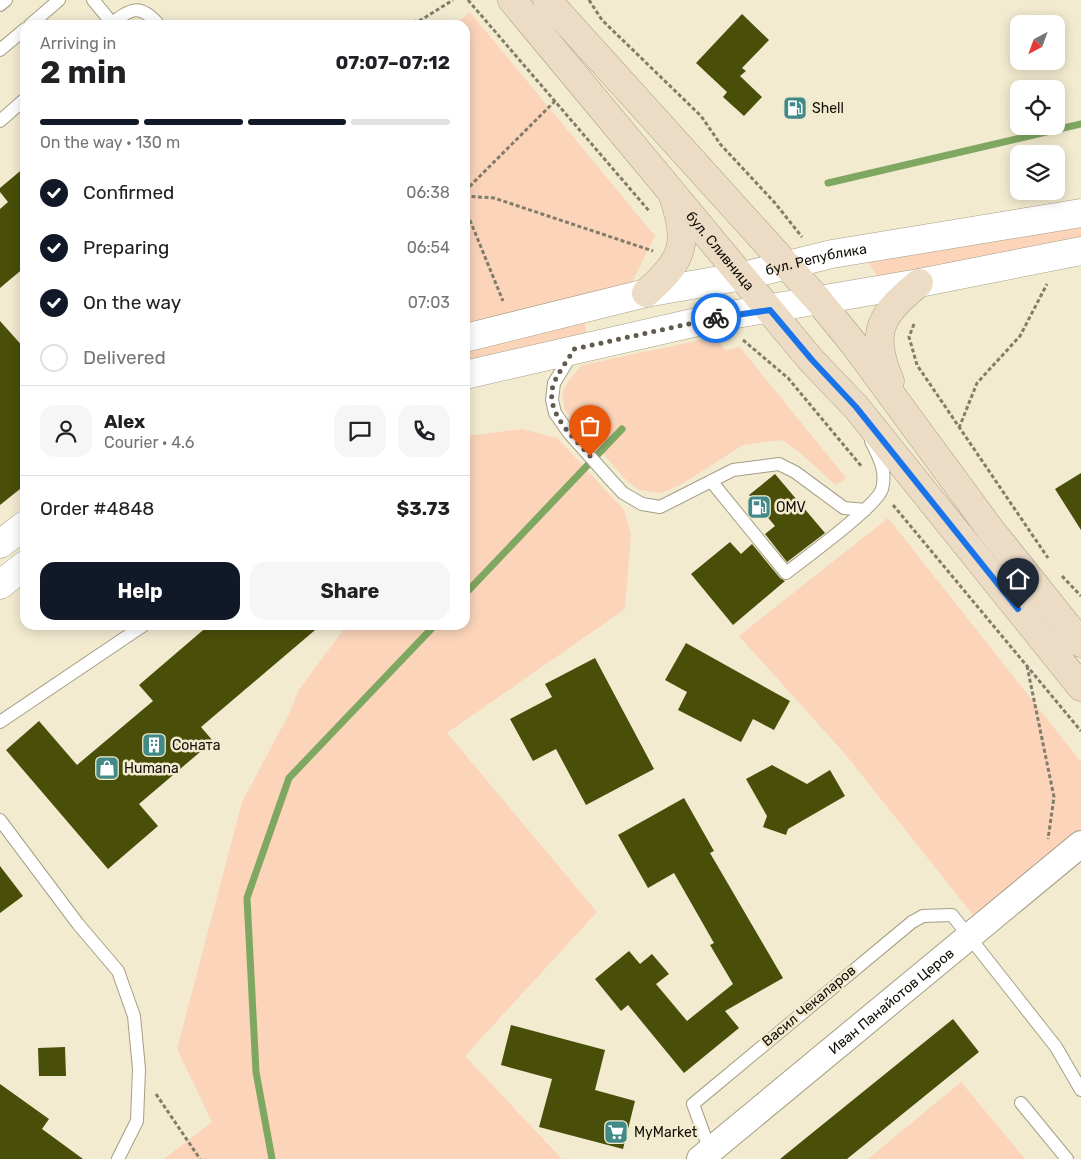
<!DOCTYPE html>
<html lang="en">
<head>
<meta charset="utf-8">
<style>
  :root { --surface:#fff; --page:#f6f6f6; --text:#202124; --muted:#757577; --line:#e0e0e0; --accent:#111827 }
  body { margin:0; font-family:Rubik,sans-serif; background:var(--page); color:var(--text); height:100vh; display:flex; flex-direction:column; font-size:19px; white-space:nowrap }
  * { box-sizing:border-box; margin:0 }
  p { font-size:16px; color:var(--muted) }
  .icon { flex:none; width:28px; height:28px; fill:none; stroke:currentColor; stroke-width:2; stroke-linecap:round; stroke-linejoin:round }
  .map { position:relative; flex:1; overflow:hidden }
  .drawer { position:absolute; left:20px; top:20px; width:450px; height:610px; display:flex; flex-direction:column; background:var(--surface); border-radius:15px; box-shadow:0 2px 12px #0003 }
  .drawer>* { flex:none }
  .needle { width:32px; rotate:221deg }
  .buttons { position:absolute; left:1010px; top:15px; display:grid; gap:10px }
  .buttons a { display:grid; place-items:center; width:55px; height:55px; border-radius:10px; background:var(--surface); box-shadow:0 2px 12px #0003; font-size:25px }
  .pin { position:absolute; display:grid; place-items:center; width:42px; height:42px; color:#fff; margin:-51px -21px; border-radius:50% 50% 50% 0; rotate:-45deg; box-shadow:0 0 5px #0007 }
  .pin .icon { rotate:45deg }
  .courier { position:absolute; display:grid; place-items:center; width:50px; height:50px; margin:-25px; border:4px solid #1a73e8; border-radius:50%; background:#fff; color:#222; box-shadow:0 1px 6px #0007 }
  .overview em { font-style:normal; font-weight:700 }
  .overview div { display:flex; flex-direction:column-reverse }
  .overview { display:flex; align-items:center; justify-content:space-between; height:85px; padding:0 20px }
  h1 { font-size:32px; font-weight:700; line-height:38px }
  .bar { display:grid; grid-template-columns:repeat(4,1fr); gap:8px 5px; align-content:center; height:60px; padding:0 20px }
  .bar i { height:6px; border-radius:4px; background:var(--line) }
  .bar .on { background:var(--accent) }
  .bar p { grid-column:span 4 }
  .line { display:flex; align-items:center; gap:12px; padding:0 20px; border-top:1px solid var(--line) }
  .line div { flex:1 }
  .round { display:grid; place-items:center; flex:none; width:52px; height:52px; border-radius:15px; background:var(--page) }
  ol { padding:0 20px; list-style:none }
  li { display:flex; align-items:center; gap:15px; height:55px }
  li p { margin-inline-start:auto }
  li .icon { padding:5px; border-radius:50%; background:var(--accent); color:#fff; stroke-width:4 }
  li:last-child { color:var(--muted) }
  li i { width:28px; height:28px; border:2px solid var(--line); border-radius:50% }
  .cta { display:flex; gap:10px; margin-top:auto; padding:10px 20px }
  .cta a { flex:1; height:58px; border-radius:15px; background:var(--accent); color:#fff; font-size:20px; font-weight:700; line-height:58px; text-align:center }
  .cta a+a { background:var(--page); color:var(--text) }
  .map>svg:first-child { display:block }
  .green { fill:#fbd4ba }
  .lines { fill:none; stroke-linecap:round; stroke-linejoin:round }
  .stream { stroke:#7ea761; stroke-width:7 }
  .building { fill:#494e09 }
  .service-casing { stroke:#a59e85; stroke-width:14 }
  .minor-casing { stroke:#a59e85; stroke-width:28 }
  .tertiary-casing { stroke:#a59e85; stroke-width:29 }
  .secondary-casing { stroke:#a59e85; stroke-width:29 }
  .path { stroke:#827c6b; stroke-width:3; stroke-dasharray:4 2.5; stroke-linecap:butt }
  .service { stroke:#fff; stroke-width:12 }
  .minor { stroke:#fff; stroke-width:26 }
  .tertiary { stroke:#fff; stroke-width:28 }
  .secondary { stroke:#ecdcc6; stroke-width:28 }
  .done { stroke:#605b4d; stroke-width:5; stroke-dasharray:0 9 }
  .route { stroke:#1a73e8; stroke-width:6 }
  .labels { text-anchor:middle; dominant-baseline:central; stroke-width:5; stroke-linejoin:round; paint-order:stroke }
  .poi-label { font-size:14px; fill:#110e06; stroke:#f3ebd0; text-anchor:start }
  .street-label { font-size:14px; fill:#110e06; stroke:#f3ebd0 }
</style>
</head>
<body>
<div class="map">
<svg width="1081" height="1159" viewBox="0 0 1081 1159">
  <rect width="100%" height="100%" fill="#f3ebd0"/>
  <path class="green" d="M470,12L655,236L630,286L584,309L587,346L465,375V25H455Z
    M1081,213V251L885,289L861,250Z
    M715,337L725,350L740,347L846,478L836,485L800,453L782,440L743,445L682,484L661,493L639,490L624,478L565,410L562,393L569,380L582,365Z
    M522,429L557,438L624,510L631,534L625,609L447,733L597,912L465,1056L562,1159H164L212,1122L177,1049L242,802L290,712L298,691L347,625H465V436Z
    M888,518L1081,762V832L976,919L846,755L739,636Z
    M961,1082L1025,1159H868Z"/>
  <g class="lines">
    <path class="stream" d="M828,183L1081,124
      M465,594L622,429
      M272,1159L256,1072L247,898L289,778L435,625"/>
  </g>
  <path class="building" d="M742,14L769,40L742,68L746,71L740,76L762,97L744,116L723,97L727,92L696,63Z
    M25,167V267L0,288V209L8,202L0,192V188Z
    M0,321L25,349V485L0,505Z
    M1081,473V530L1055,489Z
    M775,474L825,533L787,562L765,534L775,526L749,495Z
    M730,542L741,554L752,544L780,578L785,581L733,625L691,574Z
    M209,625H321L201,727L213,741L139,804L158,826L108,869L6,750L39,721L77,765L153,701L139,685Z
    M686,643L790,701L774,730L753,719L741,742L678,710L687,692L665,680Z
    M595,658L654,769L586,805L556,749L533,761L510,719L552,697L545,684Z
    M772,765L807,784L830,770L845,796L788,829L786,835L763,827L767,816L746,779Z
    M684,798L714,851L710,853L783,978L725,1011L739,1028L684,1073L628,1005L621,1011L595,979L629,951L640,964L652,954L669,974L656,984L687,1021L733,984L710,945L714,943L674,873L648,888L618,835Z
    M0,866L23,896L0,913Z
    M953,1019L979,1052L847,1159H780Z
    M511,1025L605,1050L595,1090L635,1101L623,1149L539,1127L552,1079L501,1065Z
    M65,1047L66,1076H39L38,1048Z
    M0,1084L49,1119L42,1129L83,1159H0Z"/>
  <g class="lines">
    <g class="service-casing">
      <path id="service" d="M93,0L112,23
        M0,5L6,0
        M30,25L59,0
        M110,25C131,8 140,3 159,25
        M0,50L25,29
        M0,121L25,99
        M573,352L554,383L552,400L555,413L569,433L610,479L623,493L642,504L660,507L733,470L779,464L795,472L844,508L865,510
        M711,481L786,573C804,559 877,506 882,489C887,471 879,457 871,441
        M0,722L144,625
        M0,820L78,924L118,971L134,1016L139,1069L137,1121L118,1159
        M1021,1103L1067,1159
        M710,1151L693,1104L912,922L923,916L952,915L1056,1047L1081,1090"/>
    </g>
    <g class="minor-casing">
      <g id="minor">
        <path id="s1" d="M700,1159L1081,844"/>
      </g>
    </g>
    <g class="tertiary-casing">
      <g id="tertiary">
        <path id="s2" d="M465,338L646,293L743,276L832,254L1081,213"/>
        <path d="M465,375L719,317L919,283L1081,251"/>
        <path d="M0,544L25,525"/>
        <path d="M0,585L25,565"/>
      </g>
    </g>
    <g class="secondary-casing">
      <g id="secondary">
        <path id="s3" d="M512,0L811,360L856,407L1081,687"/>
        <path d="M547,0L819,301L854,344L990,529L1081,643"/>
        <path d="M646,293C683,260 690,244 673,196"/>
        <path d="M890,381C869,332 880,315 919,283"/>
      </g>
    </g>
    <path class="path" d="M468,0L650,212
      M589,0L602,20L701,116L721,145L775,203L802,237
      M400,25L421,20L453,0
      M465,191L555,101
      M465,196L494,198L653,251
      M465,208L503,301
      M914,324L909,337L917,365L1048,558
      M743,340L788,378L862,467
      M959,428L977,383L1020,336L1047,284
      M893,505L1081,731
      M1062,576L1081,596
      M1027,666L1054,797L1048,839
      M156,1094L200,1159"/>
    <use href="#service" class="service"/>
    <use href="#minor" class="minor"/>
    <use href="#tertiary" class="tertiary"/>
    <use href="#secondary" class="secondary"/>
  </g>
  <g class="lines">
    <path class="done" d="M590,456C573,437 543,411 554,383C559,371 568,360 574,349L716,318"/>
    <path class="route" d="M716,318L770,310L812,360L856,407L1018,609"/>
  </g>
  <defs>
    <g id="fuel-square" transform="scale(1.25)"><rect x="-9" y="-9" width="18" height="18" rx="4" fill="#428a88" stroke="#f3ebd0"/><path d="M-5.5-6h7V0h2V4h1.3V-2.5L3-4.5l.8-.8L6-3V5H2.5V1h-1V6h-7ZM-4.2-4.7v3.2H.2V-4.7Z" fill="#fff"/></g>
    <g id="building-square" transform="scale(1.25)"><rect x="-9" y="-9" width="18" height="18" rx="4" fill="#428a88" stroke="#f3ebd0"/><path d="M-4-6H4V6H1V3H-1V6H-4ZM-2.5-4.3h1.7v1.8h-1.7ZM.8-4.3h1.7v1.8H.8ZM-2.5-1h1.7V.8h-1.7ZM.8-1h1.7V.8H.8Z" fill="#fff"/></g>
    <g id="shop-square" transform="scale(1.25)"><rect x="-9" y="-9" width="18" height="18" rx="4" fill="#428a88" stroke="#f3ebd0"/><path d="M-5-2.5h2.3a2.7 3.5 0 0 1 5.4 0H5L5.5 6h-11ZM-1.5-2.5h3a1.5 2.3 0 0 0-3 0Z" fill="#fff"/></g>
    <g id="supermarket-square" transform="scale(1.25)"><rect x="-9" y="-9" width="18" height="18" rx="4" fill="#428a88" stroke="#f3ebd0"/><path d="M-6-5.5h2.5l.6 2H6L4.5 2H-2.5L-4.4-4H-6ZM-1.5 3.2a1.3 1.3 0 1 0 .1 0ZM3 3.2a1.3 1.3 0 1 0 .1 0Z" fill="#fff"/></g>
  </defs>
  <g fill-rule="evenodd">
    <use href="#fuel-square" x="795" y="108"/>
    <use href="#fuel-square" x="759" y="507"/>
    <use href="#building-square" x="154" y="745"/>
    <use href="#shop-square" x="107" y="768"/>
    <use href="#supermarket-square" x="616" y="1132"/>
  </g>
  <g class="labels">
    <g class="poi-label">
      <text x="812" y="108">Shell</text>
      <text x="776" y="507">OMV</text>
      <text x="172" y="745">Соната</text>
      <text x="124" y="768">Humana</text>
      <text x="634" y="1132">MyMarket</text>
    </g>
    <g class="street-label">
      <text stroke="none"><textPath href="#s3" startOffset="326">бул. Сливница</textPath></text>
      <text stroke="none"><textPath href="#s2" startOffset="360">бул. Република</textPath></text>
      <text stroke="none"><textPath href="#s1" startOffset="248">Иван Панайотов Церов</textPath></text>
      <text transform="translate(809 1006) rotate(-40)">Васил Чекаларов</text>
    </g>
  </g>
</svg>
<div class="buttons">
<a><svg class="needle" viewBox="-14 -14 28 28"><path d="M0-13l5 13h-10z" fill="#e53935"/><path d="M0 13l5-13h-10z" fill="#757577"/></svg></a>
<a><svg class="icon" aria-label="locate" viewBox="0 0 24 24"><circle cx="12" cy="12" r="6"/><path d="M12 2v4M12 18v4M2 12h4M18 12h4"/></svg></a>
<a><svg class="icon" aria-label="layers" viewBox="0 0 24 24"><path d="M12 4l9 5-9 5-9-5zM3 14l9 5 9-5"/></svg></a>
</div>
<div class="pin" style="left:590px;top:456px;background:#ea580c"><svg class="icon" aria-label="bag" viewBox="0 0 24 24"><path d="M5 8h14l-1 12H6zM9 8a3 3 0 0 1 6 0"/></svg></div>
<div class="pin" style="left:1018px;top:609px;background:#1f2937"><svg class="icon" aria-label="home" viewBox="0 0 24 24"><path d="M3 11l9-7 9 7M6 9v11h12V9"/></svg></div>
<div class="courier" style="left:716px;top:318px"><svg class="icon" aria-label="bike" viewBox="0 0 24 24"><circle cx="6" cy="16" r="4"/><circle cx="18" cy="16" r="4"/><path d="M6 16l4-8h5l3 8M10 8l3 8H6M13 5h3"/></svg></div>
<section class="drawer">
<div class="overview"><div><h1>2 min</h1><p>Arriving in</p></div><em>07:07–07:12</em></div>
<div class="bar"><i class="on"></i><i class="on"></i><i class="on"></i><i></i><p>On the way · 130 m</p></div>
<ol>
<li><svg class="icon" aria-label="check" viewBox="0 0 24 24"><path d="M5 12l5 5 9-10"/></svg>Confirmed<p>06:38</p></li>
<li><svg class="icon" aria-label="check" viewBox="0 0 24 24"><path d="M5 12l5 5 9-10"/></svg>Preparing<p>06:54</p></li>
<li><svg class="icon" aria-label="check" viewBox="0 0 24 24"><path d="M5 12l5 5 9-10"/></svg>On the way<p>07:03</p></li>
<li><i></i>Delivered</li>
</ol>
<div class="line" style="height:90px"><a class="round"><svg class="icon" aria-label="person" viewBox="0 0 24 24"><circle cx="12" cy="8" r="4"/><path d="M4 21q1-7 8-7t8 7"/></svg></a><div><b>Alex</b><p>Courier · 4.6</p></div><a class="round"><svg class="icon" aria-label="chat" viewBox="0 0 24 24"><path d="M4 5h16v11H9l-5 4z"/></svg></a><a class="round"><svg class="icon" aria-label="phone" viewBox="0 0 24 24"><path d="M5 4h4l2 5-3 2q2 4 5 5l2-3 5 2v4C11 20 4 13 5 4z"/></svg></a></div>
<div class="line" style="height:65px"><div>Order #4848</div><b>$3.73</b></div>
<div class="cta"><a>Help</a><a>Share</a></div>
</section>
</div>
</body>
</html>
